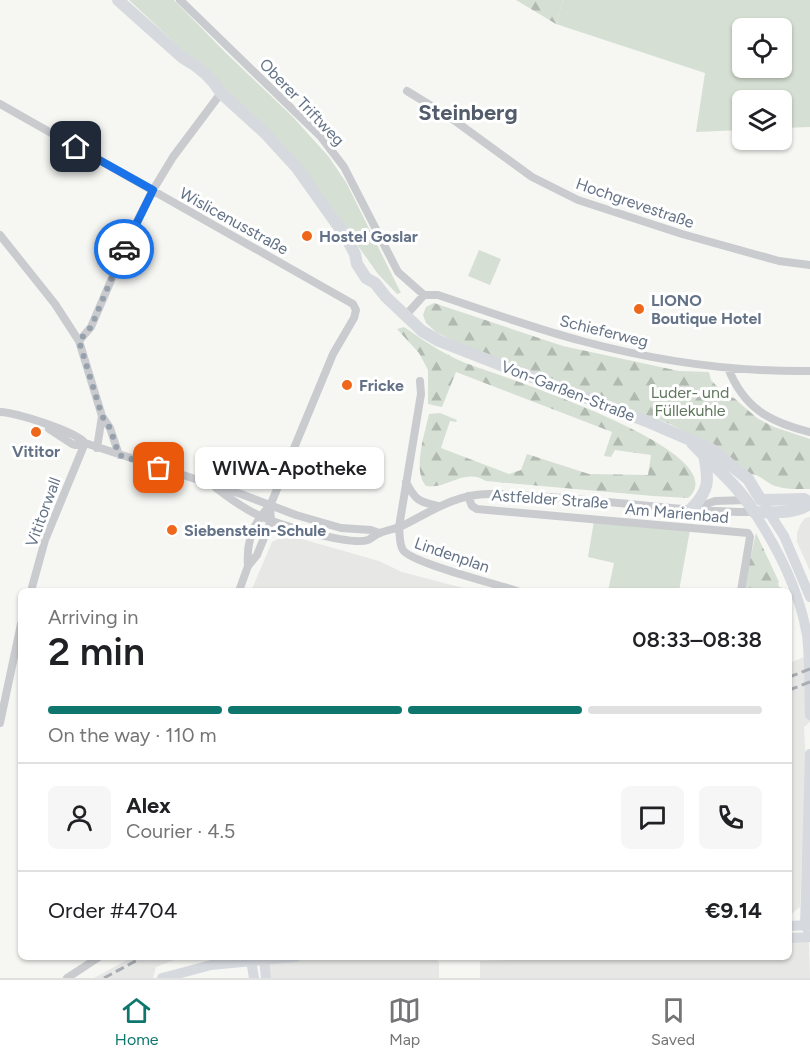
<!DOCTYPE html>
<html lang="en">
<head>
<meta charset="utf-8">
<style>
  :root { --surface:#fff; --page:#f6f6f6; --text:#202124; --muted:#757577; --line:#e0e0e0; --accent:#0f766e }
  body { margin:0; font-family:Figtree,sans-serif; background:var(--page); color:var(--text); height:100vh; display:flex; flex-direction:column; font-size:22px; white-space:nowrap }
  * { box-sizing:border-box; margin:0 }
  p { font-size:20px; color:var(--muted) }
  .icon { flex:none; width:33px; height:33px; fill:none; stroke:currentColor; stroke-width:2; stroke-linecap:round; stroke-linejoin:round }
  .map { position:relative; flex:1; overflow:hidden }
  .panel { position:absolute; left:18px; top:588px; width:774px; height:372px; display:flex; flex-direction:column; background:var(--surface); border-radius:9px; box-shadow:0 2px 4px #0004 }
  .panel>* { flex:none }
  .tools { position:absolute; left:732px; top:18px; display:grid; gap:12px }
  .tools a { display:grid; place-items:center; width:60px; height:60px; border-radius:9px; background:var(--surface); box-shadow:0 2px 4px #0004; font-size:30px }
  .pin { position:absolute; display:grid; place-items:center; width:51px; height:51px; color:#fff; margin:-26px; border-radius:12px; box-shadow:0 3px 9px #0006 }
  .courier { position:absolute; display:grid; place-items:center; width:60px; height:60px; margin:-30px; border:4px solid #1a73e8; border-radius:50%; background:#fff; color:#222; box-shadow:0 2px 8px #0007 }
  .bubble { position:absolute; height:42px; border-radius:9px; background:var(--surface); box-shadow:0 2px 4px #0004; font-size:20px; font-weight:600; line-height:42px; text-align:center }
  .overview em { font-style:normal; font-weight:600 }
  .overview div { display:flex; flex-direction:column-reverse }
  .overview { display:flex; align-items:center; justify-content:space-between; height:102px; padding:0 30px }
  h1 { font-size:39px; font-weight:600; line-height:45px }
  .bar { display:grid; grid-template-columns:repeat(4,1fr); gap:9px 6px; align-content:center; height:72px; padding:0 30px }
  .bar i { height:8px; border-radius:4px; background:var(--line) }
  .bar .current { background:var(--accent) }
  .bar p { grid-column:span 4 }
  .line { display:flex; align-items:center; gap:15px; padding:0 30px; border-top:2px solid var(--line) }
  .line div { flex:1 }
  .round { display:grid; place-items:center; flex:none; width:63px; height:63px; border-radius:9px; background:var(--page) }
  .tab-bar { display:flex; justify-content:space-around; align-items:center; height:84px; border-top:2px solid var(--line); background:var(--surface); font-size:16px; color:var(--muted) }
  .tab-bar a { display:grid; justify-items:center; gap:3px }
  .tab-bar .current { color:var(--accent) }
  .map>svg:first-child { display:block }
  .built { fill:#e7e8e6 }
  .green { fill:#d6dfd3; fill-rule:evenodd }
  .forest { fill:url(#forest-firs) }
  .lines { fill:none; stroke-linecap:round; stroke-linejoin:round }
  .street { stroke:#c9cbcf; stroke-width:8 }
  .secondary { stroke:#d6dadf; stroke-width:10 }
  .primary { stroke:#d6dadf; stroke-width:12 }
  .rail { stroke:#a8acb3; stroke-width:3; stroke-dasharray:9 4.5; stroke-linecap:butt }
  .done { stroke:#96a1ac; stroke-width:6; stroke-dasharray:0 10.8 }
  .route { stroke:#1a73e8; stroke-width:8 }
  .poi-dot { fill:#ef671b; stroke:#fff; stroke-width:2 }
  .labels { text-anchor:middle; dominant-baseline:central; stroke-width:6; stroke-linejoin:round; paint-order:stroke }
  .street-label { font-size:16px; fill:#637286; stroke:#fff }
  .poi-label { font-size:16px; font-weight:bold; fill:#637286; stroke:#fff; text-anchor:start }
  .park-label { font-size:16px; fill:#61785f; stroke:#fff }
  .district-label { font-size:22px; font-weight:bold; fill:#525c6a; stroke:#fff }
</style>
</head>
<body>
<div class="map">
<svg width="810" height="978" viewBox="0 0 810 978">
  <defs>
    <pattern id="forest-firs" width="22" height="20" patternUnits="userSpaceOnUse" patternTransform="scale(1.5)"><rect width="22" height="20" fill="#d6dfd3"/><path d="M5 1l3.5 6h-7zM16 11l3.5 6h-7z" fill="#b1b9b1"/></pattern>
  </defs>
  <rect width="100%" height="100%" fill="#f6f7f3"/>
  <path class="built" d="M810,517V571L797,542V533L800,525L805,518Z
    M284,536L295,537L379,561L402,572L475,591H251L272,542Z
    M810,655V722L804,727L806,766L800,907L789,916V663Z
    M809,941L810,978H480V961L592,957H789V942Z
    M132,957H182L156,967L153,978H94Z
    M266,957H434L439,962V978H268Z"/>
  <path class="green" d="M129,0H174L226,53L292,116L329,157L347,184L401,293L397,294L378,274L328,204L267,129Z
    M563,0H810V127L782,128V100H742V130L696,132L705,73L556,24ZM742,28H782V68H742Z
    M479,250L501,259L490,285L468,276Z
    M594,521L690,530L679,591H608L614,563L588,557Z"/>
  <path class="forest" d="M516,0H563L556,24Z
    M434,303L563,346L679,371L709,372L711,380L726,396L734,398L757,418L774,427L810,439V489C798,489 787,490 775,486C766,483 759,473 749,474L716,448L670,424L510,364L453,341L436,332L426,323L423,315L426,307Z
    M404,327C423,340 442,353 463,362C490,373 742,451 688,498L653,496L486,481C465,467 446,490 426,486C412,470 425,433 429,414L440,413L457,420L456,422L450,421L441,448L509,474L521,470L527,454L589,474L648,475L651,455L615,450L611,457L604,456L612,432L456,372L442,407L428,404V370L419,353L397,329Z
    M756,533L779,582L778,583L779,587H781L783,591H743Z"/>
  <g class="lines">
    <path class="street" d="M180,0L321,137L344,167L398,272L424,295
      M407,91L451,118L532,177L578,200L682,234L779,261L810,265
      M0,104L353,304L356,310L354,318L333,354L270,506L271,521L257,555L248,566L239,591
      M0,235L55,304L79,341L102,416L110,428L119,455
      M406,315L424,295H438C486,311 533,328 582,341C656,361 734,372 810,371
      M79,341L91,327L134,227L153,190L173,157L221,93
      M728,368C744,408 769,422 810,432
      M420,381L421,394L399,527C400,534 399,544 403,550C411,563 497,584 517,591
      M0,412C17,413 75,431 85,443L241,494L296,515L341,528L371,530L379,533
      M49,429L72,444L76,445L85,443
      M97,448L102,416
      M406,482C415,500 419,502 438,506
      M216,488C230,498 242,508 258,515C276,524 350,546 368,540C372,538 376,534 380,533C387,530 395,529 402,526C430,512 457,493 491,494C579,495 666,512 754,512
      M468,496L472,506L477,509L748,533L750,537L741,591
      M693,509L715,501L748,500
      M248,566C246,542 253,522 270,506
      M31,591L45,540L85,443
      M0,723L21,624
      M67,978L99,957"/>
    <path class="secondary" d="M766,508L784,536L810,597
      M754,512C779,551 799,590 807,635C810,661 809,689 810,715
      M810,754L805,925L810,933
      M789,926L810,925
      M789,938L810,937
      M264,959L266,978
      M251,960L254,978
      M162,978L211,965L296,957"/>
    <path class="primary" d="M118,0L183,58C198,66 212,78 221,93L265,133L297,168L346,237L355,254L357,264L366,278L375,283L386,297L422,331L439,341L651,423L711,449L748,479L761,500L804,499L810,503
      M692,443C713,466 738,485 754,512C771,512 797,515 810,503
      M691,509C710,490 709,480 704,455"/>
    <path class="rail" d="M789,677L810,669
      M789,690L810,682
      M104,978L143,957"/>
  </g>
  <g class="lines">
    <path class="done" d="M124,249L91,327L79,341L102,416L110,428L119,455L159,468"/>
    <path class="route" d="M76,147L153,190L124,249"/>
  </g>
  <g class="poi-dot">
    <circle cx="307" cy="236" r="6"/>
    <circle cx="639" cy="309" r="6"/>
    <circle cx="347" cy="385" r="6"/>
    <circle cx="36" cy="432" r="6"/>
    <circle cx="172" cy="530" r="6"/>
  </g>
  <g class="labels">
    <g class="street-label">
      <text transform="translate(302 102) rotate(46)">Oberer Triftweg</text>
      <text transform="translate(635 203) rotate(19)">Hochgrevestraße</text>
      <text transform="translate(234 221) rotate(29)">Wislicenusstraße</text>
      <text transform="translate(604 331) rotate(14)">Schieferweg</text>
      <text transform="translate(568 391) rotate(21)">Von-Garßen-Straße</text>
      <text transform="translate(550 499) rotate(4)">Astfelder Straße</text>
      <text transform="translate(43 512) rotate(-70)">Vititorwall</text>
      <text transform="translate(677 513) rotate(5)">Am Marienbad</text>
      <text transform="translate(452 555) rotate(19)">Lindenplan</text>
    </g>
    <g class="poi-label">
      <text x="319" y="236">Hostel Goslar</text>
      <text x="651" y="300">LIONO<tspan x="651" dy="18">Boutique Hotel</tspan></text>
      <text x="359" y="385">Fricke</text>
      <text x="36" y="451" text-anchor="middle">Vititor</text>
      <text x="184" y="530">Siebenstein-Schule</text>
    </g>
    <g class="park-label">
      <text x="690" y="392">Luder- und<tspan x="690" dy="18">Füllekuhle</tspan></text>
    </g>
    <g class="district-label">
      <text x="468" y="112">Steinberg</text>
    </g>
  </g>
</svg>
<div class="tools">
<a><svg class="icon" aria-label="locate" viewBox="0 0 24 24"><circle cx="12" cy="12" r="6"/><path d="M12 2v4M12 18v4M2 12h4M18 12h4"/></svg></a>
<a><svg class="icon" aria-label="layers" viewBox="0 0 24 24"><path d="M12 4l9 5-9 5-9-5zM3 14l9 5 9-5"/></svg></a>
</div>
<div class="pin" style="left:159px;top:468px;background:#ea580c"><svg class="icon" aria-label="bag" viewBox="0 0 24 24"><path d="M5 8h14l-1 12H6zM9 8a3 3 0 0 1 6 0"/></svg></div>
<div class="pin" style="left:76px;top:147px;background:#1f2937"><svg class="icon" aria-label="home" viewBox="0 0 24 24"><path d="M3 11l9-7 9 7M6 9v11h12V9"/></svg></div>
<div class="courier" style="left:124px;top:249px"><svg class="icon" aria-label="car" viewBox="0 0 24 24"><path d="M5 17H2v-5l4-1 3-4h7l3 4 3 1v5h-3M9 17h6M6 11h13"/><circle cx="7" cy="17" r="2"/><circle cx="17" cy="17" r="2"/></svg></div>
<div class="bubble" style="left:195px;top:447px;width:189px">WIWA-Apotheke</div>
<section class="panel">
<div class="overview"><div><h1>2 min</h1><p>Arriving in</p></div><em>08:33–08:38</em></div>
<div class="bar"><i class="current"></i><i class="current"></i><i class="current"></i><i></i><p>On the way · 110 m</p></div>
<div class="line" style="height:108px"><a class="round"><svg class="icon" aria-label="person" viewBox="0 0 24 24"><circle cx="12" cy="8" r="4"/><path d="M4 21q1-7 8-7t8 7"/></svg></a><div><b>Alex</b><p>Courier · 4.5</p></div><a class="round"><svg class="icon" aria-label="chat" viewBox="0 0 24 24"><path d="M4 5h16v11H9l-5 4z"/></svg></a><a class="round"><svg class="icon" aria-label="phone" viewBox="0 0 24 24"><path d="M5 4h4l2 5-3 2q2 4 5 5l2-3 5 2v4C11 20 4 13 5 4z"/></svg></a></div>
<div class="line" style="height:78px"><div>Order #4704</div><b>€9.14</b></div>
</section>
</div>
<nav class="tab-bar">
<a class="current"><svg class="icon" aria-label="home" viewBox="0 0 24 24"><path d="M3 11l9-7 9 7M6 9v11h12V9"/></svg>Home</a>
<a><svg class="icon" aria-label="map" viewBox="0 0 24 24"><path d="M3 6l6-2 6 2 6-2v14l-6 2-6-2-6 2zM9 4v14M15 6v14"/></svg>Map</a>
<a><svg class="icon" aria-label="saved" viewBox="0 0 24 24"><path d="M7 4h10v16l-5-4-5 4z"/></svg>Saved</a>
</nav>
</body>
</html>
